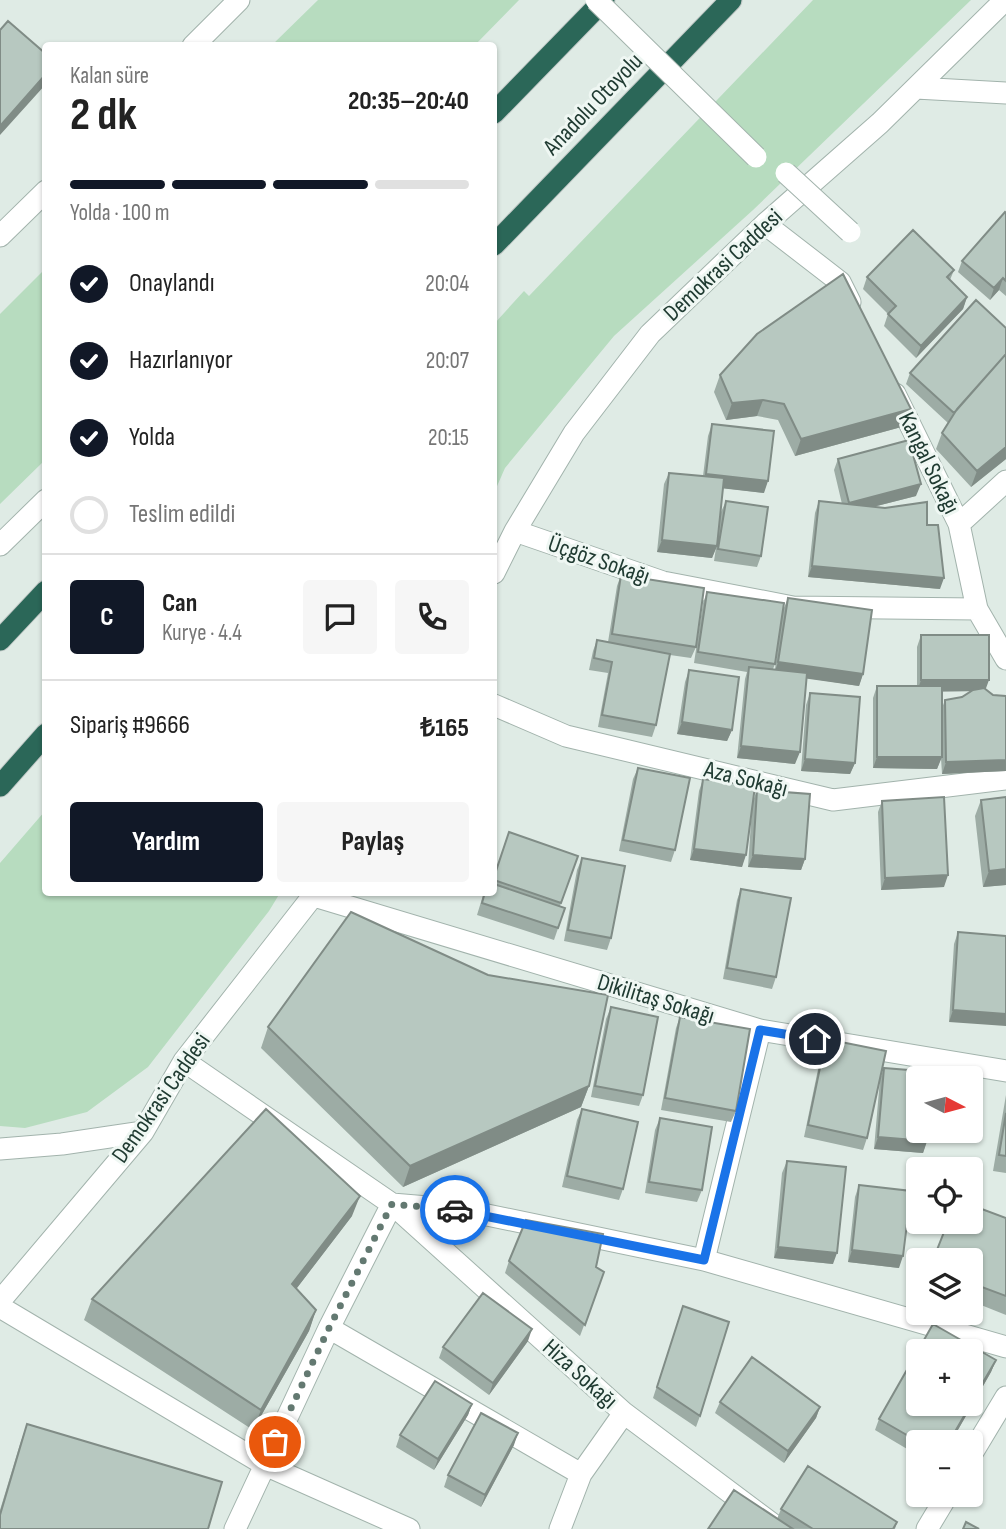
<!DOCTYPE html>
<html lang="tr">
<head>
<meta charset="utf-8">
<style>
  :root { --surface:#fff; --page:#f6f6f6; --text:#222; --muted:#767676; --line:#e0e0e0; --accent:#111827 }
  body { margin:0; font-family:"Sofia Sans Condensed",sans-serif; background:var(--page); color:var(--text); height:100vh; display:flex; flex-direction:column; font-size:26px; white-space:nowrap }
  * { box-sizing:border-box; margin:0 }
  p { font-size:23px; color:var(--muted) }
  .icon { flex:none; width:38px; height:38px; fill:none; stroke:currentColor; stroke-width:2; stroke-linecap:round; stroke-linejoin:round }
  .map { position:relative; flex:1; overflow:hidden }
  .side { position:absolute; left:42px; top:42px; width:455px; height:854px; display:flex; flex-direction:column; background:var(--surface); border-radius:7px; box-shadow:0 2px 5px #0004 }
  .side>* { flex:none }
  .needle { width:46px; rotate:96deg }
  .tools { position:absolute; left:906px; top:1066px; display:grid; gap:14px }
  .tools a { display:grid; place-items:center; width:77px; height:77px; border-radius:7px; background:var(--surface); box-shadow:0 2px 5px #0004; font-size:35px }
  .pin { position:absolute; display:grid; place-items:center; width:60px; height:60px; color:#fff; margin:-30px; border:4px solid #fff; border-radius:50%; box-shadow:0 2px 7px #0007 }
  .courier { position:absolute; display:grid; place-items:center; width:70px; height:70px; margin:-35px; border:5px solid #1a73e8; border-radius:50%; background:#fff; color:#222; box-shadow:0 2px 9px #0007 }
  .head em { font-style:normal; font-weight:700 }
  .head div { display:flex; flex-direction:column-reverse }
  .head { display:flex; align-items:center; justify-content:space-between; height:119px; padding:0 28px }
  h1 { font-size:46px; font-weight:700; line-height:52px }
  .bar { display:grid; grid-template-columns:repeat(4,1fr); gap:10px 7px; align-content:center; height:84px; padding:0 28px }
  .bar i { height:9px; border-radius:5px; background:var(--line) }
  .bar .on { background:var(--accent) }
  .bar p { grid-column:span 4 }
  .line { display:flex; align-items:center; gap:18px; padding:0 28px; border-top:2px solid var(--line) }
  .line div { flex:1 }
  .round { display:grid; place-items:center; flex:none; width:74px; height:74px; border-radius:7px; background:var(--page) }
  ol { padding:0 28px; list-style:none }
  li { display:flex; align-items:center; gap:21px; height:77px }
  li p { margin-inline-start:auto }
  li .icon { padding:7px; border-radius:50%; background:var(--accent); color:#fff; stroke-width:4 }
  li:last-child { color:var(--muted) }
  li i { width:38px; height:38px; border:4px solid var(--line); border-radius:50% }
  .button { display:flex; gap:14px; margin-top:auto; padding:14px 28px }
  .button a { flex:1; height:80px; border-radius:7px; background:var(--accent); color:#fff; font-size:28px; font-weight:700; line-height:80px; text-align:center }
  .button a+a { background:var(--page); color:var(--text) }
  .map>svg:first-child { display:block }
  .green { fill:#b7dcbf }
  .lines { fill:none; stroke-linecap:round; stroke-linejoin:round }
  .minor-casing { stroke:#a2b3ac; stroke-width:23 }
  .highway-casing { stroke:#c1c8c6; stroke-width:23 }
  .minor { stroke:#fff; stroke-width:21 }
  .highway { stroke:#2b6758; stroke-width:21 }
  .minor-bridge-casing { stroke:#a2b3ac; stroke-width:23; stroke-linecap:butt }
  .minor-bridge { stroke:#fff; stroke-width:21 }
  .wall { fill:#9daca5; fill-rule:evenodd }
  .shaded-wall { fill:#808c86 }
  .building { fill:#b7c8c0; stroke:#808c86; stroke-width:2 }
  .done { stroke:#637971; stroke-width:7; stroke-dasharray:0 12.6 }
  .route { stroke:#1a73e8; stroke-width:9 }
  .labels { text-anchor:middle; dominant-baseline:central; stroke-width:6; stroke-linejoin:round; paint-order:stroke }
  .street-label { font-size:24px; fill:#203b32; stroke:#eff7f3 }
</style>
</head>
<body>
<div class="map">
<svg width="1006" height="1529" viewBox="0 0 1006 1529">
  <rect width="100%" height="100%" fill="#dfebe5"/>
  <path class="green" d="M318,0H519L475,45H272Z
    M813,0H971L753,210L614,336L505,468L494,493V324L524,291L529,296Z
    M45,269V460L0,504V314Z
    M45,811L46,892L280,893L269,911L148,1067L87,1112L25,1128L0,1126V863Z"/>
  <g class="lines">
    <g class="minor-casing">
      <path id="minor" d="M193,46L239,0
        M916,88L1006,93
        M765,224L840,282L850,302
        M0,236L46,191
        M895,394L959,524L977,609L1006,659
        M959,524L1006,481
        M515,531L663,582L793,607L977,609
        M0,545L46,500
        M494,573L515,531L574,433L650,334L765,224L880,123L1005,0
        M494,705L566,736L833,800L1006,779
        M314,896L760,1030L1006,1071
        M184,1061L392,1204L463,1210L704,1260L1006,1347
        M0,1149L62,1144L143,1132
        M704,1260L760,1030
        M0,1301L143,1132L184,1061L316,892
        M0,1307L265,1465L409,1529
        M329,1328L581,1474
        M971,1455L1006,1397
        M235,1529L329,1328L392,1204L624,1413L779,1529
        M560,1529L581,1474L624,1413
        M927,1529L948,1494"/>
    </g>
    <g class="highway-casing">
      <path id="highway" d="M494,113L604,0
        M494,245L731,0
        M0,640L46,591
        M0,786L46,734"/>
    </g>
    <use href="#minor" class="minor"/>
    <use href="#highway" class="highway"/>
    <g class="minor-bridge-casing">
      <path id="minor-bridge" d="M596,0L756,157
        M786,173L850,232"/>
    </g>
    <use href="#minor-bridge" class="minor-bridge"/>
  </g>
  <path class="wall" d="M1006,213V296L999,290L990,300L958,272L962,261Z
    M954,270L950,280L967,297L963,309L916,358L884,326L888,314L863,289L867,277Z
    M1006,328V459L971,487L936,449L942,433L948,423L906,384L910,373Z
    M720,375L911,409L905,426L795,456L778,420L757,416L726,420L714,392Z
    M712,424L764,493L723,488L717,538L721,512L726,501L761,556L757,567L714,561L716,548L712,558L657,552L664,484L669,473L703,476L708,436Z
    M838,459L916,496L873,507L927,525L940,589L808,577L815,513L819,501L842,504L834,470Z
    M621,575L696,647L691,658L670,655L656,725L652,737L598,727L608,673L589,670L593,651L597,640L608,642L617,586Z
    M707,592L775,664L773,669H775L783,610L788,598L863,674L859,686L807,678L795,764L737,758L745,679L747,672L694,663L703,603Z
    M921,635L985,690L993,695L1006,696V771L942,774L941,758L937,769L873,768V698L877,686H917V647ZM942,691H971L962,697L945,700L942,708Z
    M689,670L732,730L727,741L677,734L685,682Z
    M810,693L855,763L850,774L801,771L806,705Z
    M638,768L675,850L671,862L619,851L633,779Z
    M703,779L753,801L757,790L805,859L801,870L748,867L752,807L742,867L690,860L699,791Z
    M981,800L1006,885L983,887L975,816Z
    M882,801L944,887L881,890L878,812Z
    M578,856L560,906L565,908L554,940L477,915L484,892H494V876Z
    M582,858L611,938L607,950L564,941L577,870Z
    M741,889L776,977L772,989L723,979L737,900Z
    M958,932L1006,936L949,1022L954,944Z
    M611,1007L643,1095L639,1106L591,1097L606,1019Z
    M680,1017L736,1111L731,1122L661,1110L676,1028Z
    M268,1027L589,1086L581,1107L403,1187L261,1048Z
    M826,1039L867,1138L863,1150L804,1137L822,1050Z
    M884,1068L927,1141L923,1153L874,1149L880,1079Z
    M1006,1095V1173L993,1171Z
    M582,1109L623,1189L619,1200L562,1187L577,1120Z
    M660,1118L702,1190L697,1202L645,1193L655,1130Z
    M787,1161L833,1264L774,1258L782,1173Z
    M859,1185L899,1268L848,1262L855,1197Z
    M352,1216L296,1289L316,1310L309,1331L253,1430L84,1320L92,1299Z
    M1006,1218V1315L971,1301V1260Z
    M509,1261L596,1267L604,1272L580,1336L505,1273Z
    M679,1318L700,1416L696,1427L653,1398Z
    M528,1341L489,1395L439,1358L443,1347Z
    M996,1360L991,1372L951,1442H919V1456L875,1430L879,1419Z
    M720,1402L820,1407L816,1418L784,1463L715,1413Z
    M472,1404L468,1415L434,1470L396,1447L400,1435Z
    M27,1424L0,1529V1510L20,1444Z
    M514,1445L481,1507L444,1487L448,1475Z
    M781,1509L897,1522L895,1529H708L777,1519Z"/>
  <path class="shaded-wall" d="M46,74V84L0,135V126Z
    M1003,278L999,290L990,300L994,288Z
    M967,297L963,309L916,358L921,346Z
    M763,400L757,416L726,420L732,403Z
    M911,409L905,426L795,456L801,439Z
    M1006,447V459L971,487L977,471Z
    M706,474L768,481L764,493L702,486Z
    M921,484L916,496L845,514L849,503Z
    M662,540L717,546L712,558L657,552Z
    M812,566L944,578L940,589L808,577Z
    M778,662L863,674L859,686L774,674Z
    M921,680H989L985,691L917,692Z
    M682,722L732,730L727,741L677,734Z
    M741,746L800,752L795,764L737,758Z
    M877,757H942L937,769L873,768Z
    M805,759L855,763L850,774L801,771Z
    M1006,760V771L942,774L946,762Z
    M694,849L746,855L742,867L690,860Z
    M753,855L805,859L801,870L748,867Z
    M1006,869V885L983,887L989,871Z
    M948,875L944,887L881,890L885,878Z
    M953,1010L1006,1014V1026L949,1022Z
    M589,1086L581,1107L403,1187L410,1166Z
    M878,1137L927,1141L923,1153L874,1149Z
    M360,1196L352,1216L284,1305L292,1284Z
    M778,1247L837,1253L833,1264L774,1258Z
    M852,1250L903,1256L899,1268L848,1262Z
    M316,1310L309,1331L253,1430L261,1410Z
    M532,1329L528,1341L489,1395L493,1383Z
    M996,1360L991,1372L951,1442H949Z
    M472,1404L468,1415L434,1470L438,1459Z
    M820,1407L816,1418L784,1463L788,1451Z
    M518,1433L514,1445L481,1507L485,1495Z"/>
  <path class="building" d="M8,21L46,54V74L0,126V30Z
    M1005,212L1006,213V281L1003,278L994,288L962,261Z
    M913,230L954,270L947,277L967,297L921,346L888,314L896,306L867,277Z
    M843,274L911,409L801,439L784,404L763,400L732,403L720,375L757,334Z
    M976,300L1006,328V354L954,413L910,373Z
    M1006,354V447L977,471L942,433L957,409Z
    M712,424L774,431L768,481L706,474Z
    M909,440L921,484L849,503L838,459Z
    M669,473L724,478L717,546L662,540Z
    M726,501L768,507L761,556L718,549Z
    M819,501L885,508L927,502V525H938L944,578L812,566Z
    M621,575L704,588L696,647L612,634Z
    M707,592L784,603L775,664L698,652Z
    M788,598L872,610L863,674L778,662Z
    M921,635H989V680H921Z
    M597,640L670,654L656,725L602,715L612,662L594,658Z
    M749,667L807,673L800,752L741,746Z
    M689,670L739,677L732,730L682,722Z
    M877,686H942V757H877Z
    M984,688L993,695L1006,696V760L946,762L945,700L962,697L973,690Z
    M810,693L860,697L855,763L805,759Z
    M638,768L690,778L675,850L623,840Z
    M703,779L755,786L746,855L694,849Z
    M757,790L810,794L805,859L753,855Z
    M944,797L948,875L885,878L882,801Z
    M1006,797V869L989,871L981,800Z
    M509,832L578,856L561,903L494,880V877Z
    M582,858L625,866L611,938L568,930Z
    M494,884L565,908L558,928L482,903L485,892H494Z
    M741,889L791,898L776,977L727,968Z
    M351,912L488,975L608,995L589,1086L410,1166L268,1027Z
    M958,932L1006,936V1014L953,1010Z
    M611,1007L658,1017L643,1095L595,1086Z
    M680,1017L750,1029L736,1111L665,1098Z
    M826,1039L886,1051L867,1138L808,1125Z
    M884,1068L933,1072L932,1078H919V1130H928L927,1141L878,1137Z
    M266,1109L360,1196L292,1284L316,1310L261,1410L92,1299Z
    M582,1109L638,1122L623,1189L567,1176Z
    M1006,1113V1156L999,1155Z
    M660,1118L712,1127L702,1190L649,1182Z
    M787,1161L846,1167L837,1253L778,1247Z
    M859,1185L911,1191L903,1256L852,1250Z
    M971,1205L1006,1218V1296L971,1283V1260H933L948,1222H971Z
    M526,1220L603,1234L596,1267L604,1272L585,1325L509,1261Z
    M483,1293L532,1329L493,1383L443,1347Z
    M683,1306L729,1322L700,1416L657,1387Z
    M933,1324L996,1360L971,1403V1351H919V1404H971L949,1442H919L879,1419Z
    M752,1357L820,1407L788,1451L720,1402Z
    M435,1381L472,1404L438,1459L400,1435Z
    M481,1413L518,1433L485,1495L448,1475Z
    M27,1424L222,1482L208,1529H0V1515Z
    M808,1466L897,1522L893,1529H813L781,1509Z
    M734,1490L793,1529H708Z
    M966,1522L979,1529H963Z"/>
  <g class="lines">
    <path class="done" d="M275,1442L329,1328L392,1204L455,1210"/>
    <path class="route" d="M455,1210L704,1260L760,1030L815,1039"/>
  </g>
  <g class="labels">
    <g class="street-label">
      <text transform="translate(593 104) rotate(-46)">Anadolu Otoyolu</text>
      <text transform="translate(723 265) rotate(-43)">Demokrasi Caddesi</text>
      <text transform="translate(929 463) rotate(64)">Kangal Sokağı</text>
      <text transform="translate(599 560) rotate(19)">Üçgöz Sokağı</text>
      <text transform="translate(746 779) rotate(14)">Aza Sokağı</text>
      <text transform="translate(656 999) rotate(17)">Dikilitaş Sokağı</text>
      <text transform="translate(161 1098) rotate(-55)">Demokrasi Caddesi</text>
      <text transform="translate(580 1374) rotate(42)">Hiza Sokağı</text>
    </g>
  </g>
</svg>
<div class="tools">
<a><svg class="needle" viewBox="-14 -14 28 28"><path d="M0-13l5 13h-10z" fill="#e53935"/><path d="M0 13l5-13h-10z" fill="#767676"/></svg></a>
<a><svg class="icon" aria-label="locate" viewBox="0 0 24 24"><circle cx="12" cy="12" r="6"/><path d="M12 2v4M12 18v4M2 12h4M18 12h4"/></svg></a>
<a><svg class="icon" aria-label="layers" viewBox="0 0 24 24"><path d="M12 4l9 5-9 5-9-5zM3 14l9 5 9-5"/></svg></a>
<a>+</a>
<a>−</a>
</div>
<div class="pin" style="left:275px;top:1442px;background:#ea580c"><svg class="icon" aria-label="bag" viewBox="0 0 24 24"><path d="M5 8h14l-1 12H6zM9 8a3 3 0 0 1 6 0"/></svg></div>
<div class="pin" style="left:815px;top:1039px;background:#1f2937"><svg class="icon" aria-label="home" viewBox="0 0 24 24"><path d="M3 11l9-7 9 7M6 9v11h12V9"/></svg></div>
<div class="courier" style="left:455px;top:1210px"><svg class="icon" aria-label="car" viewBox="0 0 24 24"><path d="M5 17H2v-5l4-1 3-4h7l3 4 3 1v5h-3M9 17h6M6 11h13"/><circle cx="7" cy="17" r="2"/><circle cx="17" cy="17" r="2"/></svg></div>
<section class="side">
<div class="head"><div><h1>2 dk</h1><p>Kalan süre</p></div><em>20:35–20:40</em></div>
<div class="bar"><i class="on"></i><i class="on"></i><i class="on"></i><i></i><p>Yolda · 100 m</p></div>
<ol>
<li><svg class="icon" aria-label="check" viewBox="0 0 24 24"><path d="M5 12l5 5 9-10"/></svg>Onaylandı<p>20:04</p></li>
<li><svg class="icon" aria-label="check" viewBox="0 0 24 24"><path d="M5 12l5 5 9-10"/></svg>Hazırlanıyor<p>20:07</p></li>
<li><svg class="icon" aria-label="check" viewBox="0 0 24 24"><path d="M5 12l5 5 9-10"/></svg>Yolda<p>20:15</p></li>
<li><i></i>Teslim edildi</li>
</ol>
<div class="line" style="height:126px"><b class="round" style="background:var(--accent);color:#fff">C</b><div><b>Can</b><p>Kurye · 4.4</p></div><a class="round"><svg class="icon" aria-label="chat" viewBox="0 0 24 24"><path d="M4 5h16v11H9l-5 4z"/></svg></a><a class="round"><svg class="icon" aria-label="phone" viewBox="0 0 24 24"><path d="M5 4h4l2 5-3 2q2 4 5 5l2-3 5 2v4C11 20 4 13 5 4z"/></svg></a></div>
<div class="line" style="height:91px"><div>Sipariş #9666</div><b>₺165</b></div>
<div class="button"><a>Yardım</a><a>Paylaş</a></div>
</section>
</div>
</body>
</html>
